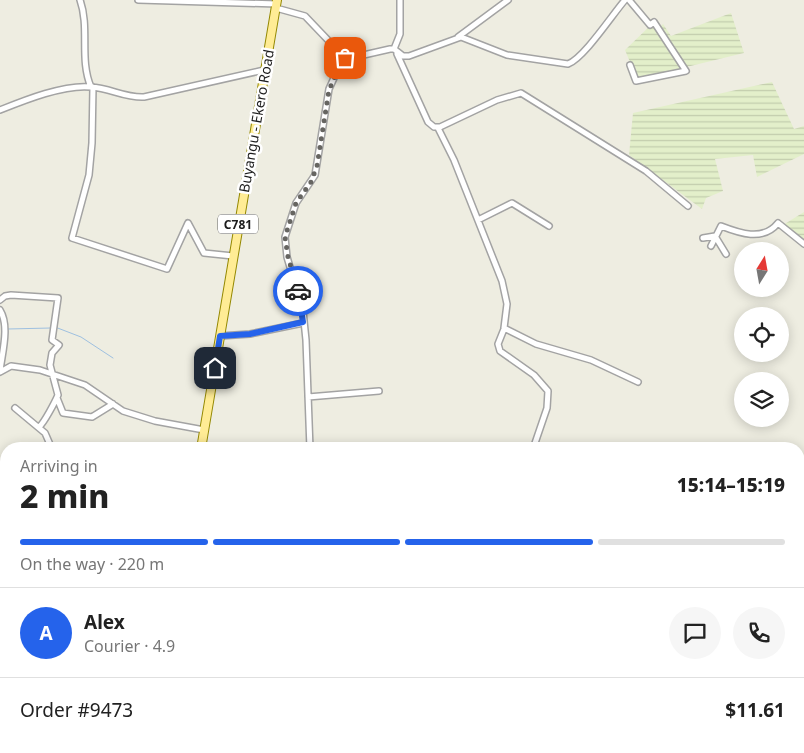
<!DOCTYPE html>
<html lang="en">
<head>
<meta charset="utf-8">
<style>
  :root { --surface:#fff; --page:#f6f6f6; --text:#222; --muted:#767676; --line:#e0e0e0; --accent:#2563eb }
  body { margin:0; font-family:"Noto Sans",sans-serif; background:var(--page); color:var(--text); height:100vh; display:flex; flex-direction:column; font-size:19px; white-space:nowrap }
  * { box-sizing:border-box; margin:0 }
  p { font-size:16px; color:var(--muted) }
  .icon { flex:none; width:28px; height:28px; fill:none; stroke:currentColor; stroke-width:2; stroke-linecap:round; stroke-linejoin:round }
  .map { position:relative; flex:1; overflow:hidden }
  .details { position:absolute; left:0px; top:442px; width:805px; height:311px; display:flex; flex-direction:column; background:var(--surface); border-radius:20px 20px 0 0; box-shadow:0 2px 12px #0003 }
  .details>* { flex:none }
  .needle { width:32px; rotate:11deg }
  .controls { position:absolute; left:734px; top:242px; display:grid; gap:10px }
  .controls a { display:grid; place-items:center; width:55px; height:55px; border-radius:50%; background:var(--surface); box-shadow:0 2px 12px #0003; font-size:25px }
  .pin { position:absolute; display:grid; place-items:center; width:42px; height:42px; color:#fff; margin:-21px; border-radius:10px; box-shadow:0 2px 8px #0006 }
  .courier { position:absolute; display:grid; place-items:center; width:50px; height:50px; margin:-25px; border:4px solid #2563eb; border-radius:50%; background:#fff; color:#222; box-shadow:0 1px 6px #0007 }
  .summary em { font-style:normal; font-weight:800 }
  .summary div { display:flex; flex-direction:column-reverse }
  .summary { display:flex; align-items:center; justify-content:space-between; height:85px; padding:0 20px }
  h1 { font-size:32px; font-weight:800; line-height:38px }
  .bar { display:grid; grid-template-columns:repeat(4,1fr); gap:8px 5px; align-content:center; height:60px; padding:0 20px }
  .bar i { height:6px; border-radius:4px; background:var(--line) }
  .bar .active { background:var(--accent) }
  .bar p { grid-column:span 4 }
  .line { display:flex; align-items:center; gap:12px; padding:0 20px; border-top:1px solid var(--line) }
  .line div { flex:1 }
  .round { display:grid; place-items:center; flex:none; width:52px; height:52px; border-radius:26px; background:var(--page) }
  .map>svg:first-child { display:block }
  .farmland { fill:url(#farmland-rules) }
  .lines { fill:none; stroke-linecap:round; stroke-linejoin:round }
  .stream { stroke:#9ec0e0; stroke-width:1 }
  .street-casing { stroke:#a3a3a3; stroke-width:8 }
  .primary-casing { stroke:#948800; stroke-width:10 }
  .street { stroke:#fff; stroke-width:5 }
  .primary { stroke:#ffec95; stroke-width:8 }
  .done { stroke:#666561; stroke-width:5; stroke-dasharray:0 9 }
  .route { stroke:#2563eb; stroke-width:6 }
  .labels { text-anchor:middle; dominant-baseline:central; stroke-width:5; stroke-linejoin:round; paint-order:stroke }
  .shield { fill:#fff; stroke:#606060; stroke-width:1 }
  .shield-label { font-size:12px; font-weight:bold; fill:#1c1c1c }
  .street-label { font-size:14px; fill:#1c1c1c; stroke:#fff }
</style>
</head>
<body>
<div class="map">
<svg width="804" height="753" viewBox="0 0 804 753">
  <defs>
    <pattern id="farmland-rules" width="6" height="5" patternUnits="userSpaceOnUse" patternTransform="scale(1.25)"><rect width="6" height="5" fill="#e3efca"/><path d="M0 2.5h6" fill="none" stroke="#c2ccad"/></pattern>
  </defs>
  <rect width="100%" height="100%" fill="#eeede1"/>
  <path class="farmland" d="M731,13L744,53L637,79L625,50L654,22L658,29L663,24L671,36Z
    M772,82L794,129L804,126V154L757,177L753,155L715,159L723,191L706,198L702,209L629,155L633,113Z
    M804,212V241L783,225Z
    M804,711V753H786V748H799V712Z"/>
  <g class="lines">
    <path class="stream" d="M55,327L81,337L113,358
      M8,329L51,328"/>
    <g class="street-casing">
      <path id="street" d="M80,0C90,28 79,59 91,87
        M138,0L277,4
        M629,0L650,25L654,22L686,71L636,81L630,65
        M276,8L305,16L346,59L390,49H394L403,56H409L461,37L507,55L568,64C584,58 612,15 625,0
        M458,37L508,0
        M394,49L400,34V0
        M397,54L428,122L434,127H440L497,100L521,93L646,171L688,206
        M93,87L92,143L89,175L72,238L167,269L188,223L204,253L233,256
        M0,110C25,100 65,84 91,87C110,88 125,98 144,97L264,70
        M438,128L454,160L502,281L507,304L504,328L536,344L591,360L638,382
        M478,220L512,203L549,226
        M715,236L726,254
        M703,238L715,236
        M711,246L721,226C739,233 763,242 778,223L804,244
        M0,300L5,296L11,295L58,298L52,340L59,345L52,353L50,365L58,395C55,402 44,423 39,427
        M0,310C10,326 2,353 0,371
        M504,329L498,344L500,351L534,375L548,391L547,408L533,449
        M220,336L250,334L303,323
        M0,372L11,366L40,370L85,385L123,411L155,421L204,430
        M308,397L379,391
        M57,398L63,413L92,417L113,404
        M15,408L45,433L52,449
        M535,444L550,449
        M310,449L306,340L303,311L287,257L285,237L296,203L315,175L329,89L343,58
        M0,581H6
        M799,710L804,709
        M195,748L265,753
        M426,748L437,753
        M573,748L581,753
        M356,753V748
        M539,753L552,748
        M704,753L706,748"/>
    </g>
    <g class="primary-casing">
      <path id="primary" d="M201,449L277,0
        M65,753L69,748"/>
    </g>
    <use href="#street" class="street"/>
    <use href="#primary" class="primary"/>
  </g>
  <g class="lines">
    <path class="done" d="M298,291L288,257L285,237L296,203L311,182L317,166L329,90L343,58H345"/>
    <path class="route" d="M215,368L220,336L250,334L303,322L298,291"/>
  </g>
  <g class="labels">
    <rect class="shield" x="218" y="214.5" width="40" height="19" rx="4"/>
    <g class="shield-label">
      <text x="238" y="224">C781</text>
    </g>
    <g class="street-label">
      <text transform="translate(256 121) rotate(-80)">Buyangu - Ekero Road</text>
    </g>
  </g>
</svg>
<div class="controls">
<a><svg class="needle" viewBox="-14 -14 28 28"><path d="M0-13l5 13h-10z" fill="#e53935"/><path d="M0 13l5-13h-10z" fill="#767676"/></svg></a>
<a><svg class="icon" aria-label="locate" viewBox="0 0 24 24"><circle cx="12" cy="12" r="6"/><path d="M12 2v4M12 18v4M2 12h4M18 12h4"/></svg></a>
<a><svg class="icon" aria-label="layers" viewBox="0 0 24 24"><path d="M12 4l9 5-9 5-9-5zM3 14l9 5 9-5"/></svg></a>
</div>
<div class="pin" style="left:345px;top:58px;background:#ea580c"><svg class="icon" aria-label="bag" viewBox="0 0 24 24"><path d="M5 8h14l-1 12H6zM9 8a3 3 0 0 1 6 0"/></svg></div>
<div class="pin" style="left:215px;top:368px;background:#1f2937"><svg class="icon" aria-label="home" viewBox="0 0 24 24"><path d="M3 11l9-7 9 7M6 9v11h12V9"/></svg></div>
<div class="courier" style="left:298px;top:291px"><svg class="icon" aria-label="car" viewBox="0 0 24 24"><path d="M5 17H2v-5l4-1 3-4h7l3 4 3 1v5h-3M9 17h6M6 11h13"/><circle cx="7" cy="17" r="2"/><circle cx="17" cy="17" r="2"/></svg></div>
<section class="details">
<div class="summary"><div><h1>2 min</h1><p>Arriving in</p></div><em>15:14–15:19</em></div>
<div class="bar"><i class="active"></i><i class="active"></i><i class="active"></i><i></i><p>On the way · 220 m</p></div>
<div class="line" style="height:90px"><b class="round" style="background:var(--accent);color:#fff">A</b><div><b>Alex</b><p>Courier · 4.9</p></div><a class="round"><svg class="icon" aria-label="chat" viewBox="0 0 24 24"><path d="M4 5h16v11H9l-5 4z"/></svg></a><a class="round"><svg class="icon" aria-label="phone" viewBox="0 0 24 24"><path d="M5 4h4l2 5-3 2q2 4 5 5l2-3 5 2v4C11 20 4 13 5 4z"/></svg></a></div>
<div class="line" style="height:65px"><div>Order #9473</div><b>$11.61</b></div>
</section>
</div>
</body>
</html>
